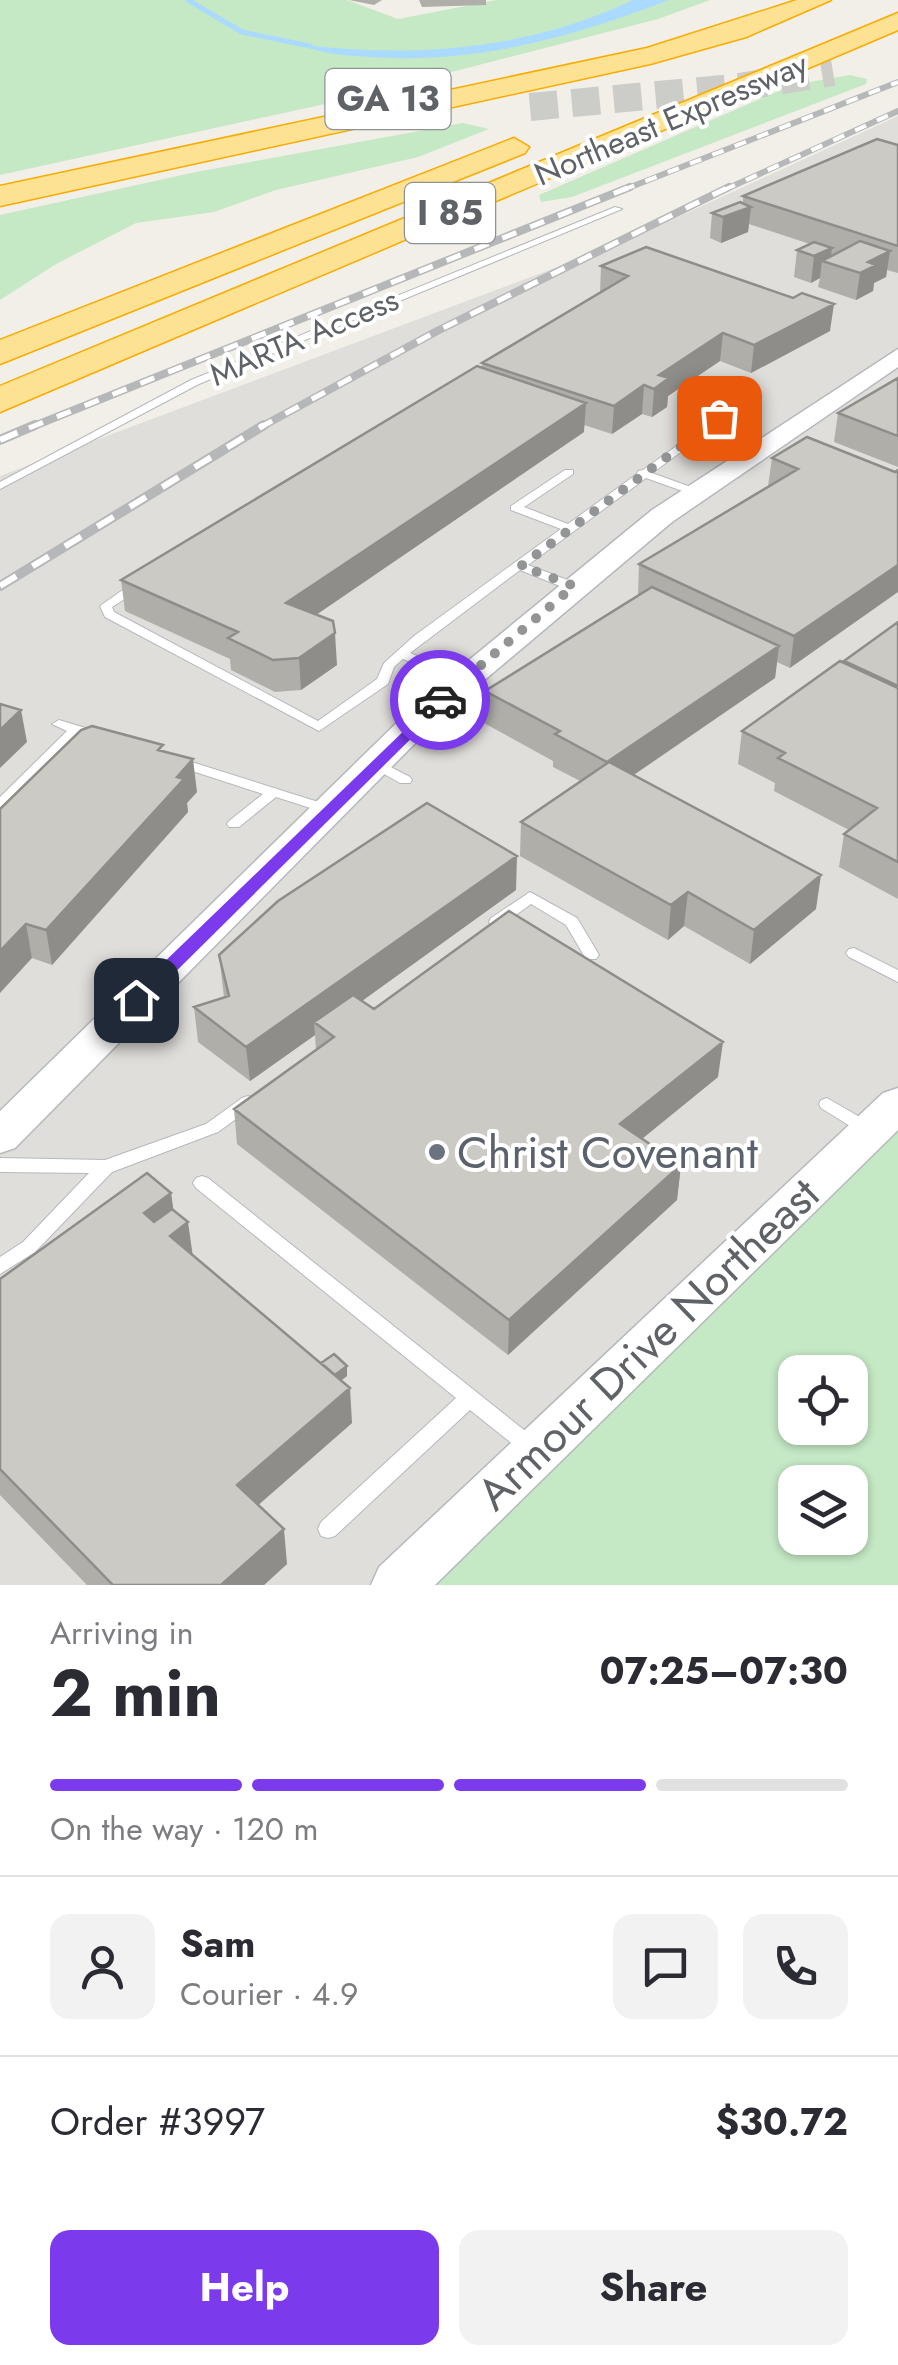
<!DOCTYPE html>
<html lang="en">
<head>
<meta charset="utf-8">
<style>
  :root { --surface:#fff; --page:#f2f2f3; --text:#2b2b33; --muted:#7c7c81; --line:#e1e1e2; --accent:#7c3aed }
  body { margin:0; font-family:Jost,sans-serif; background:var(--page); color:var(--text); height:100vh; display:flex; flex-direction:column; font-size:38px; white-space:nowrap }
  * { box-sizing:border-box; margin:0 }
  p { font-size:32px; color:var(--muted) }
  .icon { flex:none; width:55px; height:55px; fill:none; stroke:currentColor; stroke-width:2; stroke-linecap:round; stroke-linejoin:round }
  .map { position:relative; height:1585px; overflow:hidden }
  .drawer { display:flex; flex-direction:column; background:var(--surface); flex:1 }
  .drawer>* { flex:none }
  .tools { position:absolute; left:778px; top:1355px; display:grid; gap:20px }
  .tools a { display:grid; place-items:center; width:90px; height:90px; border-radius:20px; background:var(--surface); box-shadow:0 2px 8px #0004; font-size:50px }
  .pin { position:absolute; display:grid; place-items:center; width:85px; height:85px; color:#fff; margin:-42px; border-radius:20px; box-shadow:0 5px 15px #0006 }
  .courier { position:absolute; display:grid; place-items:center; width:100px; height:100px; margin:-50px; border:8px solid #7c3aed; border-radius:50%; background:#fff; color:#222; box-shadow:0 2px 12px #0007 }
  .headline em { font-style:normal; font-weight:700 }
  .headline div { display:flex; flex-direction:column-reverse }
  .headline { display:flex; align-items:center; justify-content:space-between; height:170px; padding:0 50px }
  h1 { font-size:65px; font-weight:700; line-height:75px }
  .bar { display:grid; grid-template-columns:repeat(4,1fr); gap:15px 10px; align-content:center; height:120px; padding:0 50px }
  .bar i { height:12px; border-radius:8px; background:var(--line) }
  .bar .on { background:var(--accent) }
  .bar p { grid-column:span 4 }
  .line { display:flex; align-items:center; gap:25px; padding:0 50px; border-top:2px solid var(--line) }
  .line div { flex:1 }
  .round { display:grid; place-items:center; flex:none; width:105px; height:105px; border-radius:20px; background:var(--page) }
  .action { display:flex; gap:20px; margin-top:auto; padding:20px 50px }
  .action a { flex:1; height:115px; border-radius:20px; background:var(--accent); color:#fff; font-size:40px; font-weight:700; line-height:115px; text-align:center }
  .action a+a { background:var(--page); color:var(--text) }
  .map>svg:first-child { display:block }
  .industrial { fill:#e0deda }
  .green { fill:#c5e8c5; fill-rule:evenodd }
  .water { fill:#aadaff }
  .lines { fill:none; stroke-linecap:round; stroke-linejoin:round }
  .stream { stroke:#aadaff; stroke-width:5 }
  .motorway-tunnel { stroke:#ccccc8; stroke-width:28; stroke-dasharray:28 14; stroke-linecap:butt }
  .service-casing { stroke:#b5b8bc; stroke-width:2 }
  .tertiary-casing { stroke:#b5b8bc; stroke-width:3 }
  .motorway-casing { stroke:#f9ab00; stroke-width:3 }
  .service { fill:#fff; fill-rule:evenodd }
  .tertiary { fill:#fff; fill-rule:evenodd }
  .motorway { fill:#fde293; fill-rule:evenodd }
  .rail-far2-casing { stroke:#b6b7b8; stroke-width:6 }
  .rail-far1-casing { stroke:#b6b7b8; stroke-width:8 }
  .rail-casing { stroke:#b6b7b8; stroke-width:10 }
  .rail-far2 { stroke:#fff; stroke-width:4; stroke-dasharray:12; stroke-linecap:butt }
  .rail-far1 { stroke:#fff; stroke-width:5; stroke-dasharray:15; stroke-linecap:butt }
  .rail { stroke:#fff; stroke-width:6; stroke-dasharray:19; stroke-linecap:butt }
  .wall { fill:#afaea9 }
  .shaded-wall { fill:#8f8d8a }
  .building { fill:#cccac5; stroke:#8f8d8a; stroke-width:2.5 }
  .route { fill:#7c3aed }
  .done { stroke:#929495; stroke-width:10; stroke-dasharray:0 18 }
  .worship-dot { fill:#6b7280; stroke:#fff; stroke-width:4 }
  .labels { text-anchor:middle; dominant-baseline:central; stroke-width:8; stroke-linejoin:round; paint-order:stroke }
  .far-street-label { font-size:32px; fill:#5f6368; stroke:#fff }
  .shield { fill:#fff; stroke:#8f9295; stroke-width:2.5 }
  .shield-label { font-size:35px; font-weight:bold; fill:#5f6368 }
  .near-worship-label { font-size:45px; fill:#5b616d; stroke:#fff; text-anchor:start }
  .near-street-label { font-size:45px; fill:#5f6368; stroke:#fff }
</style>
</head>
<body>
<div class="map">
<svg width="898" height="1585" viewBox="0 0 898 1585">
  <rect width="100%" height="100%" fill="#f1efe8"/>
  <path class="industrial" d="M898,116V1122L417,1585H0V476L624,242Z"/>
  <path class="green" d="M0,0H347L398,19L497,0H710L658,19L334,102L0,175Z
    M850,75L867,79L866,84L572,197L541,202L539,195L792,85Z
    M463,123L489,129L418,157L276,190L214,212L136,223L56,264L0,300V215L196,172Z
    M898,1122V1585H417ZM795,1372H850V1428H795ZM795,1482H850V1538H795Z"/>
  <path class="water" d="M633,0H669C569,38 478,64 369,57C347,55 322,55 302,45C416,58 527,50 633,0Z"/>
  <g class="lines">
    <path class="stream" d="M188,0L242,32L310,46"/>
    <path class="motorway-tunnel" d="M530,107L733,88L833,72"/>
    <g class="service-casing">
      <path id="service" d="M615,207L622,209L199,384L0,489V482L191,380Z
        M747,396L752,399L751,401L652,473L699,490V494H691L646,478L528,565L578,584L580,587L578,590H570L520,570L410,653L468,678L469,681L468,684H458L403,659L394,667L388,684L319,731L105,617L100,606L134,582H142L144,585L142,588L112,607L114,612L318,721L377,679L384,663L414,636L561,529L511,510V506L565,470H573V474L524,507L568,524L637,474L638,471L643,470Z
        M416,719L455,738L457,741L450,745L445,744L411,726L409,723L411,720Z
        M59,720L102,733L104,736L97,740L78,734L5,808L0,809V797L67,731L52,724Z
        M179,758L331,806L333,809L326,813L276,797L239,827H229L227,824L229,821L263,794L174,765L172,762Z
        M375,759L410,777L412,780L410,783H400L370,766L368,763Z
        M530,892L577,918L599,955L596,959H586L566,925L531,904L501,926H491L489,922L491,918Z
        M854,948L898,970V982L849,957L846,953L849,949Z
        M248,1096L254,1098L256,1102L254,1106L218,1132L112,1172L35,1252L0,1274V1257L23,1242L89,1173L0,1172V1158L105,1160L206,1124L242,1098Z
        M827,1098L875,1126L877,1130L875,1134L869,1136L863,1134L821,1108L819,1104L821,1100Z
        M202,1176L208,1178L539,1442L542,1448L539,1454L532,1457L525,1454L470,1410L335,1536L328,1538L321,1536L318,1529L321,1522L456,1398L196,1188L193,1183L196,1178Z"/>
    </g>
    <g class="tertiary-casing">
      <path id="tertiary" d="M898,349V367L672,522L443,715L15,1148L0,1153V1111L419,701L652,510Z
        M898,1088V1130L435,1585H371L379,1567L883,1093Z"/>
    </g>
    <g class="motorway-casing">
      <path id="motorway" d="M797,0H831L746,37L650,64L0,206V186L647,48Z
        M898,13V30L0,412V386Z
        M514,138L529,147L525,153L0,364V340Z"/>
    </g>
    <use href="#service" class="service"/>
    <use href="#tertiary" class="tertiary"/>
    <use href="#motorway" class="motorway"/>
    <g class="rail-far2-casing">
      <path id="rail-far2" d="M623,190L898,82
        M724,190L898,111"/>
    </g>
    <g class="rail-far1-casing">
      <path id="rail-far1" d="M29,428L630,187
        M259,428L439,330L729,187"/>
    </g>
    <g class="rail-casing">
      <path id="rail" d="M0,440L35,425
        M0,586L264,425"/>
    </g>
    <use href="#rail-far2" class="rail-far2"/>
    <use href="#rail-far1" class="rail-far1"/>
    <use href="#rail" class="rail"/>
  </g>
  <path class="wall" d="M349,0H382L374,5Z
    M419,0H486V5L422,7Z
    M898,145V273L887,270L886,277L874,283L873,291L856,300L818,287L820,278L811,283L794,277L797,250L810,244L749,224L748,232L721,243L710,238L712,213L743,203V196Z
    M601,266L830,331L751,373L720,361L668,396L667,407L652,417L642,414L612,434L584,425V432L316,615L337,665L301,690L275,692L231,670L230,659L125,611L121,580L482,368V363L600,293Z
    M898,378V467L834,442L838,413Z
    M772,458L895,472L790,668L777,662L775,678L634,775L816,909L750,964L684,926L668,940L520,856L521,822L580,781L553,767V761L484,723L485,691L638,596L639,564L768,486Z
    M898,622V899L839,867L844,834L849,830L774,791L775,783L738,764L742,731L844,663V661Z
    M163,751L197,792L187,803L188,812L52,965L32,958L0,809Z
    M516,890L362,1001L374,1009L718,1077L642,1139L681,1165L677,1200L508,1355L237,1144L234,1109L316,1050L315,1035L250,1081L198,1042L194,1007L224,997L219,955Z
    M171,1193L173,1210L192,1254L321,1363L347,1366V1376L341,1380L352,1423L258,1505L287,1564L264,1585H87L0,1495V1279Z"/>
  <path class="shaded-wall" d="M751,207L748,232L721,243L723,217Z
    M832,248L830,264L822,261L820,278L811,283L814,256Z
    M890,251L886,277L874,283L873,291L856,300L860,273L868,262Z
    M834,304L830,331L751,373L754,345Z
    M723,333L720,361L668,396L667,407L652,417L654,389L659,375Z
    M644,385L642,414L612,434L614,406Z
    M586,403L584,432L288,634L286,603Z
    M898,565V592L790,668L794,636Z
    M335,633L337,665L301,690L299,658Z
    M779,646L775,678L604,795L607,762Z
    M21,710L27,742L0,768V730Z
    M193,759L197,792L187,803L188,812L52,965L46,930Z
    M517,856L516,890L323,1029L314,1022L315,1035L250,1081L246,1047Z
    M821,875L816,909L750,964L754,930Z
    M688,892L684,926L668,940L671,905Z
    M26,924L32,958L0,993V951Z
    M723,1042L718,1077L617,1159L620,1124Z
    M681,1165L677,1200L508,1355L509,1320Z
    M171,1193L176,1228L149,1248L144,1213Z
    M188,1222L193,1257L170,1236Z
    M347,1366V1376L329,1390V1381Z
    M350,1388L352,1423L241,1520L237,1485Z
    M284,1529L287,1564L264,1585H221Z"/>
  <path class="building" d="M877,139L898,145V246L743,196Z
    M740,202L751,207L723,217L712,213Z
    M860,241L890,251L868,262L876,265L860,273L822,261Z
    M814,242L832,248L814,256L797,250Z
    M646,247L793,298L802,293L834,304L754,345L723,333L659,375L669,378L654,389L644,385L614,406L482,363L628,276L601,266Z
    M477,366L586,403L286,603L333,621L335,633L299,658L273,660L228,638L238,632L121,580Z
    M898,378V436L838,413Z
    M807,437L895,472L898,470V565L794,636L639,564L798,469L772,458Z
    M652,587L779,646L607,762L555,734L560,731L485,691Z
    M898,622V686L844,661Z
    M840,661L898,688V862L844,834L877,808L778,758L785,753L742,731Z
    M0,704L21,710L0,730Z
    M92,726L163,745L158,750L193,759L177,777L184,779L46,930L26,924L0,951V809L81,730Z
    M609,762L821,875L754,930L688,892L671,905L521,822Z
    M427,803L517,856L246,1047L194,1007L229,996L219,955L278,901Z
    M509,911L723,1042L620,1124L681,1165L509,1320L234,1109L334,1037L314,1022L353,995L374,1009Z
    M147,1173L171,1193L144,1213L154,1222L172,1209L188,1222L170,1236L350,1388L237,1485L284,1529L221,1585H113L0,1469V1279Z
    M334,1354L347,1366L335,1375L321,1363Z"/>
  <path class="route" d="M440,696L448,700L446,704L142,1005H129V996Z"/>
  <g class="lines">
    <path class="done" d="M440,700L574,586L521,566L719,418"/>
  </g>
  <circle class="worship-dot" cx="437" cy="1152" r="10"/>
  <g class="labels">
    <g class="far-street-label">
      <text transform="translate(671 119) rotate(-23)">Northeast Expressway</text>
      <text transform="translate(304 337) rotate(-23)">MARTA Access</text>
    </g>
    <g class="shield">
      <rect x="325.5" y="69" width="125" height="60" rx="8"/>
      <rect x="405" y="183" width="90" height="60" rx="8"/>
    </g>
    <g class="shield-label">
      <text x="388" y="99">GA 13</text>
      <text x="450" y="213">I 85</text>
    </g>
    <g class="near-worship-label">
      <text x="457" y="1152">Christ Covenant</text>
    </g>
    <g class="near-street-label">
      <text transform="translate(648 1344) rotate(-44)">Armour Drive Northeast</text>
    </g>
  </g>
</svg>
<div class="tools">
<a><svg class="icon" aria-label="locate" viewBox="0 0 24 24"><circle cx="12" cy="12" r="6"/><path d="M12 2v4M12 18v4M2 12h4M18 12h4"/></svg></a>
<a><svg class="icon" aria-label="layers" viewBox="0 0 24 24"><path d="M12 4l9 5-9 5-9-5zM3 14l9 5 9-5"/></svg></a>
</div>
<div class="pin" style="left:719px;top:418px;background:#ea580c"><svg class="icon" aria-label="bag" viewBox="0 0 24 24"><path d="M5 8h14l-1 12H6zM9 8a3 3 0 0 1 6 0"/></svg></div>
<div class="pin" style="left:136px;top:1000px;background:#1f2937"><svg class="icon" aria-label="home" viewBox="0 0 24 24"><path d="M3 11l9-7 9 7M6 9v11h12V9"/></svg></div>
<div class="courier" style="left:440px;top:700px"><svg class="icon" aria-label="car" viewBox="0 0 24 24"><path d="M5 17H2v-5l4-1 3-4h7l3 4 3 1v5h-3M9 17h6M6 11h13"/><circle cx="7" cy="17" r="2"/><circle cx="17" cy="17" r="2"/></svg></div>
</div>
<section class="drawer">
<div class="headline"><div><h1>2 min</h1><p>Arriving in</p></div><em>07:25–07:30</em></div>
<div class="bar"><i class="on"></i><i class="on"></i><i class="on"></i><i></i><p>On the way · 120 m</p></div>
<div class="line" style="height:180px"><a class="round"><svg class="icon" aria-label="person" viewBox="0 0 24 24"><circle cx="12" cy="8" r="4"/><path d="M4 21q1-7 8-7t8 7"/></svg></a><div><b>Sam</b><p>Courier · 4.9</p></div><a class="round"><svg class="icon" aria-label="chat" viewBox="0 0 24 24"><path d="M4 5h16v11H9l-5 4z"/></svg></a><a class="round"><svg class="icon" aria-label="phone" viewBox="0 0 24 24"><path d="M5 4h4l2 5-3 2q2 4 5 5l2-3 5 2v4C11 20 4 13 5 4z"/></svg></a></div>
<div class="line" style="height:130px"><div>Order #3997</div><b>$30.72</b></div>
<div class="action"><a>Help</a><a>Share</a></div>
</section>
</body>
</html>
